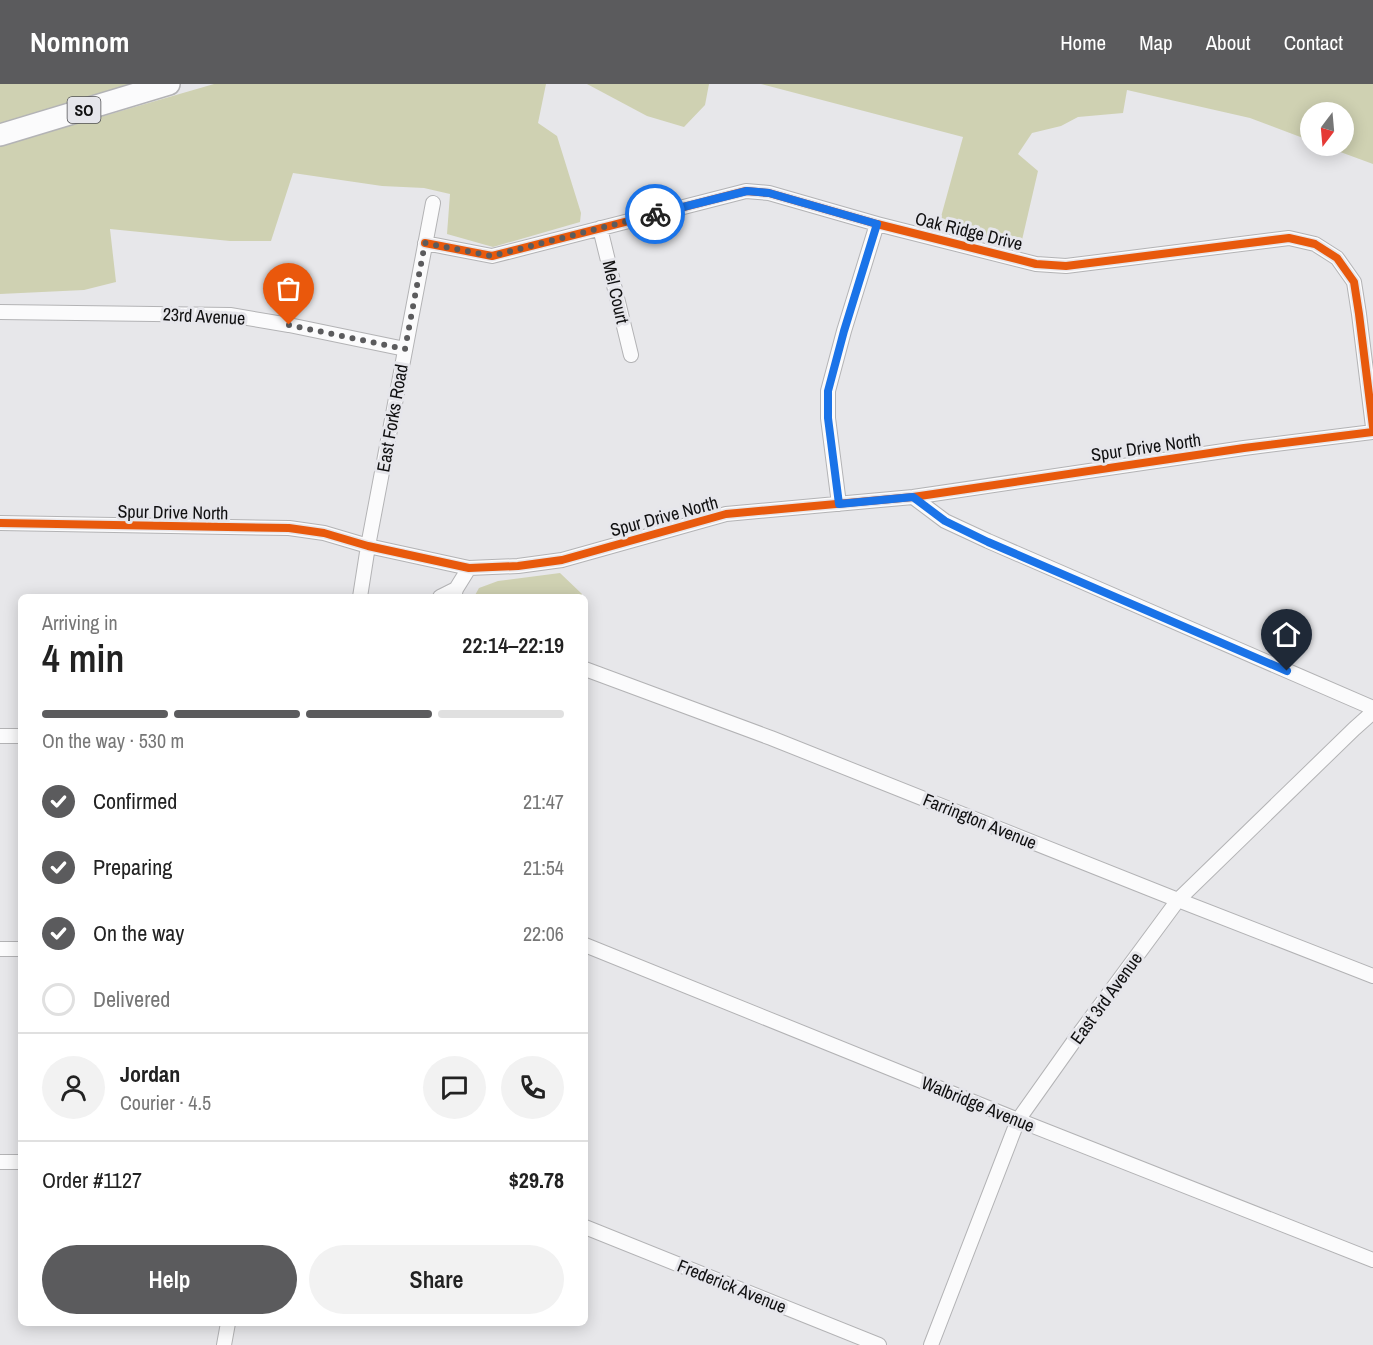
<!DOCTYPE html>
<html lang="en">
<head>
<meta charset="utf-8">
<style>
  :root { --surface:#fff; --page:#f2f2f2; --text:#222; --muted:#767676; --line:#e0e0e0; --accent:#5b5b5d }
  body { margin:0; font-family:"Archivo Narrow",sans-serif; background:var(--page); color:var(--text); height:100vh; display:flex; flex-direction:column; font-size:22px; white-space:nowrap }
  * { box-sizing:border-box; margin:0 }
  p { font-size:20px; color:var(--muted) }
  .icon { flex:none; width:33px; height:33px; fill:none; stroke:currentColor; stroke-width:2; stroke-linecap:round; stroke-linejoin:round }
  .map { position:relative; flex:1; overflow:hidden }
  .sheet { position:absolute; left:18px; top:510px; width:570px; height:732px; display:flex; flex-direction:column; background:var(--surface); border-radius:9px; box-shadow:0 3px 15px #0003 }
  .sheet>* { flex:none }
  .needle { width:39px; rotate:196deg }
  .fabs { position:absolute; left:1300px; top:18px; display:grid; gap:12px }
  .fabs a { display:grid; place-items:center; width:54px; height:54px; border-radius:50%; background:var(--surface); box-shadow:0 3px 15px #0003; font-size:30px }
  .pin { position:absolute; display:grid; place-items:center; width:51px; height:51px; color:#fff; margin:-62px -26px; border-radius:50% 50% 50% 0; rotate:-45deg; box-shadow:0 0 6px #0007 }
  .pin .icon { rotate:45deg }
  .courier { position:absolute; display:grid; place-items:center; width:60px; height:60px; margin:-30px; border:4px solid #1a73e8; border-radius:50%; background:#fff; color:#222; box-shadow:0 2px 8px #0007 }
  .overview em { font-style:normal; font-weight:600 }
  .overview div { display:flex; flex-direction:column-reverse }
  .overview { display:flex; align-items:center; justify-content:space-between; height:102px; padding:0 24px }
  h1 { font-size:39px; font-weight:600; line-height:45px }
  .bar { display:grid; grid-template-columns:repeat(4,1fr); gap:9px 6px; align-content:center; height:72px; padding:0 24px }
  .bar i { height:8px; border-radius:4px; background:var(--line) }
  .bar .on { background:var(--accent) }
  .bar p { grid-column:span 4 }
  .line { display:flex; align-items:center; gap:15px; padding:0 24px; border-top:2px solid var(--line) }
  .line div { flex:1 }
  .round { display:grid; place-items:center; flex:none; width:63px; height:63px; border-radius:32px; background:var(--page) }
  ol { padding:0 24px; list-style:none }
  li { display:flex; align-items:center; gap:18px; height:66px }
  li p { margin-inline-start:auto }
  li .icon { padding:6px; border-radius:50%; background:var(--accent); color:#fff; stroke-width:4 }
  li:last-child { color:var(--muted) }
  li i { width:33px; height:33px; border:3px solid var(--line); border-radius:50% }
  .primary-button { display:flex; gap:12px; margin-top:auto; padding:12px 24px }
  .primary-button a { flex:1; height:69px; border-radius:36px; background:var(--accent); color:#fff; font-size:24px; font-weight:600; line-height:69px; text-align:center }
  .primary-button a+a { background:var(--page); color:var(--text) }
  header { display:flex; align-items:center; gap:36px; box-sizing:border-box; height:84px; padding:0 30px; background:var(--accent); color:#fff }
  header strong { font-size:28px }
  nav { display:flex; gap:33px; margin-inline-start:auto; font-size:21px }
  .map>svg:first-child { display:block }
  .green { fill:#cfd1b2 }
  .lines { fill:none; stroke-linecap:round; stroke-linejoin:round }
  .minor-casing { stroke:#b3b3b5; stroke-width:16 }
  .highway-casing { stroke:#b3b3b5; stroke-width:24 }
  .minor { stroke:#fbfbfc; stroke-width:14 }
  .highway { stroke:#fbfbfc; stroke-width:21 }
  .cycleway-casing { stroke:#e6e6eb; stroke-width:11 }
  .cycleway { stroke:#e8590c; stroke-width:8 }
  .done { stroke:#5b5b5d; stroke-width:6; stroke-dasharray:0 10.8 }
  .route { stroke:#1a73e8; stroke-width:8 }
  .labels { text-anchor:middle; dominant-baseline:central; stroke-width:6; stroke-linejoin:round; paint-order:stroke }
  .shield { fill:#e6e6eb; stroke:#505052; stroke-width:1.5 }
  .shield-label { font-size:16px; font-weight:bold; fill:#101011 }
  .street-label { font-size:18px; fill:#101011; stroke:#e6e6eb }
</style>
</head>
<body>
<header>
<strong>Nomnom</strong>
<nav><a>Home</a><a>Map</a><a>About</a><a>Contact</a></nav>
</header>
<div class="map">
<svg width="1373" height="1261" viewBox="0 0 1373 1261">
  <rect width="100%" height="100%" fill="#e7e7ea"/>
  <path class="green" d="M0,0H131L0,39Z
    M214,0H546L538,39L557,52L581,129L580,138L493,163L447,150L450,110L424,104L382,102L293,89L271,157H230L110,145L116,198L84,206L0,210V62Z
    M583,0H709L705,21L684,43L647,32L587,0Z
    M761,0H1373V80L1324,62H1344V28H1311V57L1250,34L1127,6L1123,29L1078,33L1061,42L1032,49L1018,70L1038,87L1022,156L1016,163L939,140L963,53Z
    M560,489L582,510L581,513H474L479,504L498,497Z"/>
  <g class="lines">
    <g class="minor-casing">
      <path id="minor" d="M600,144L631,271
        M425,159L492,172L746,107L769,109L877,140L1036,180L1066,182L1289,154L1315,160L1337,174L1354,198L1359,230L1373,343
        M0,228L230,231L289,241L405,265
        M913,413L945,437L988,457L1373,624
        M839,420L828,334V307L844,247L877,140
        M0,439L289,444L324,449L368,462L469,484L518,482L562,476L726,430L913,413L1244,364L1373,348
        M360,513L368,462L433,119
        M440,513L456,505
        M454,513L456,505L469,484
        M585,585L771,654L1178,816L1373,892
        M0,652H21
        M585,861L1018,1036L1373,1176
        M0,865H21
        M0,1078H21
        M585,1143L879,1261
        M224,1261L228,1239
        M931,1261L1018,1036L1079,950L1178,816L1354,645L1373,628"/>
    </g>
    <g class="highway-casing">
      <path id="highway" d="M0,51L169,0"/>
    </g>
    <use href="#minor" class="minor"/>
    <use href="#highway" class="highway"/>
    <g class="cycleway-casing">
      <path id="cycleway" d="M425,159L492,172L746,107L769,109L877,140L1036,180L1066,182L1289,154L1315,160L1337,174L1354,198L1359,230L1373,343
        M0,439L289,444L324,449L368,462L469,484L518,482L562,476L726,430L913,413L1244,364L1373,348"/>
    </g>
    <use href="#cycleway" class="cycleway"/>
  </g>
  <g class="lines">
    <path class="done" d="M289,241L405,265L425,159L492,172L655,130"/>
    <path class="route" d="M655,130L747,107L769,109L877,140L844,247L828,307V334L839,420L913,413L945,437L988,458L1287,587"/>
  </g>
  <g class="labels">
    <rect class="shield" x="67.5" y="13" width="33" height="26" rx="4.5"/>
    <g class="shield-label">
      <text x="84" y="26">SO</text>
    </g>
    <g class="street-label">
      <text transform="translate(969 147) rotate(14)">Oak Ridge Drive</text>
      <text transform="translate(616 208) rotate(77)">Mel Court</text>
      <text transform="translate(204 232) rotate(3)">23rd Avenue</text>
      <text transform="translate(392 334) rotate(-80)">East Forks Road</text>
      <text transform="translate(1146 363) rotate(-8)">Spur Drive North</text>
      <text transform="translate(173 428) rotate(1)">Spur Drive North</text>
      <text transform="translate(664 432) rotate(-15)">Spur Drive North</text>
      <text transform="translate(980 737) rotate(22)">Farrington Avenue</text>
      <text transform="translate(1106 914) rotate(-54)">East 3rd Avenue</text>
      <text transform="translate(978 1020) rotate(22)">Walbridge Avenue</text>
      <text transform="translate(732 1202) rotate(22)">Frederick Avenue</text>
    </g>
  </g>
</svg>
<div class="fabs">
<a><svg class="needle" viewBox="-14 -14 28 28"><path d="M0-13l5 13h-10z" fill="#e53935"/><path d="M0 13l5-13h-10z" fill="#767676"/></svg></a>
</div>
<div class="pin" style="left:289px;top:241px;background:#ea580c"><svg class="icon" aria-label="bag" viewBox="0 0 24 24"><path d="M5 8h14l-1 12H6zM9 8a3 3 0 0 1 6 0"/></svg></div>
<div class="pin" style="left:1287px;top:587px;background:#1f2937"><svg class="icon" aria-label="home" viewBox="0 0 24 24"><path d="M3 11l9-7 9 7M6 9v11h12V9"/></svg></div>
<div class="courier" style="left:655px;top:130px"><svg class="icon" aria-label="bike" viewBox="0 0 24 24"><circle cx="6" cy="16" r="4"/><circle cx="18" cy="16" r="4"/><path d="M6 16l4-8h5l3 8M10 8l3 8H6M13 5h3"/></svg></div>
<section class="sheet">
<div class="overview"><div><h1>4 min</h1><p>Arriving in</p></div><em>22:14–22:19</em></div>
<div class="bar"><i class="on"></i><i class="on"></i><i class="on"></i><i></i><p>On the way · 530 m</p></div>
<ol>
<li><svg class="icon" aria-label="check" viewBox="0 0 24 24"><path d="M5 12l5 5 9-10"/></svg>Confirmed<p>21:47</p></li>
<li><svg class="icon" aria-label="check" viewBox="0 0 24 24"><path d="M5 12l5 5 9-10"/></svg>Preparing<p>21:54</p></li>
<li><svg class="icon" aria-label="check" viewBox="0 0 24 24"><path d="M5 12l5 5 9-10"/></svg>On the way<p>22:06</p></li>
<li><i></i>Delivered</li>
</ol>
<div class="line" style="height:108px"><a class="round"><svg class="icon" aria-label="person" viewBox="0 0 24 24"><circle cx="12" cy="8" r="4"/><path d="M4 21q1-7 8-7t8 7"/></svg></a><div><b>Jordan</b><p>Courier · 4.5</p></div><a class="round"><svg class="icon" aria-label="chat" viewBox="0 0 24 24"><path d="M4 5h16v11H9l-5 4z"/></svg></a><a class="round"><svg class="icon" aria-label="phone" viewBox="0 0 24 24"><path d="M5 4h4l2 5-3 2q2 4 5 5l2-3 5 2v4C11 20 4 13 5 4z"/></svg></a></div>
<div class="line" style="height:78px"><div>Order #1127</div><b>$29.78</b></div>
<div class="primary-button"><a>Help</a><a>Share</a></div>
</section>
</div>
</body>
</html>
